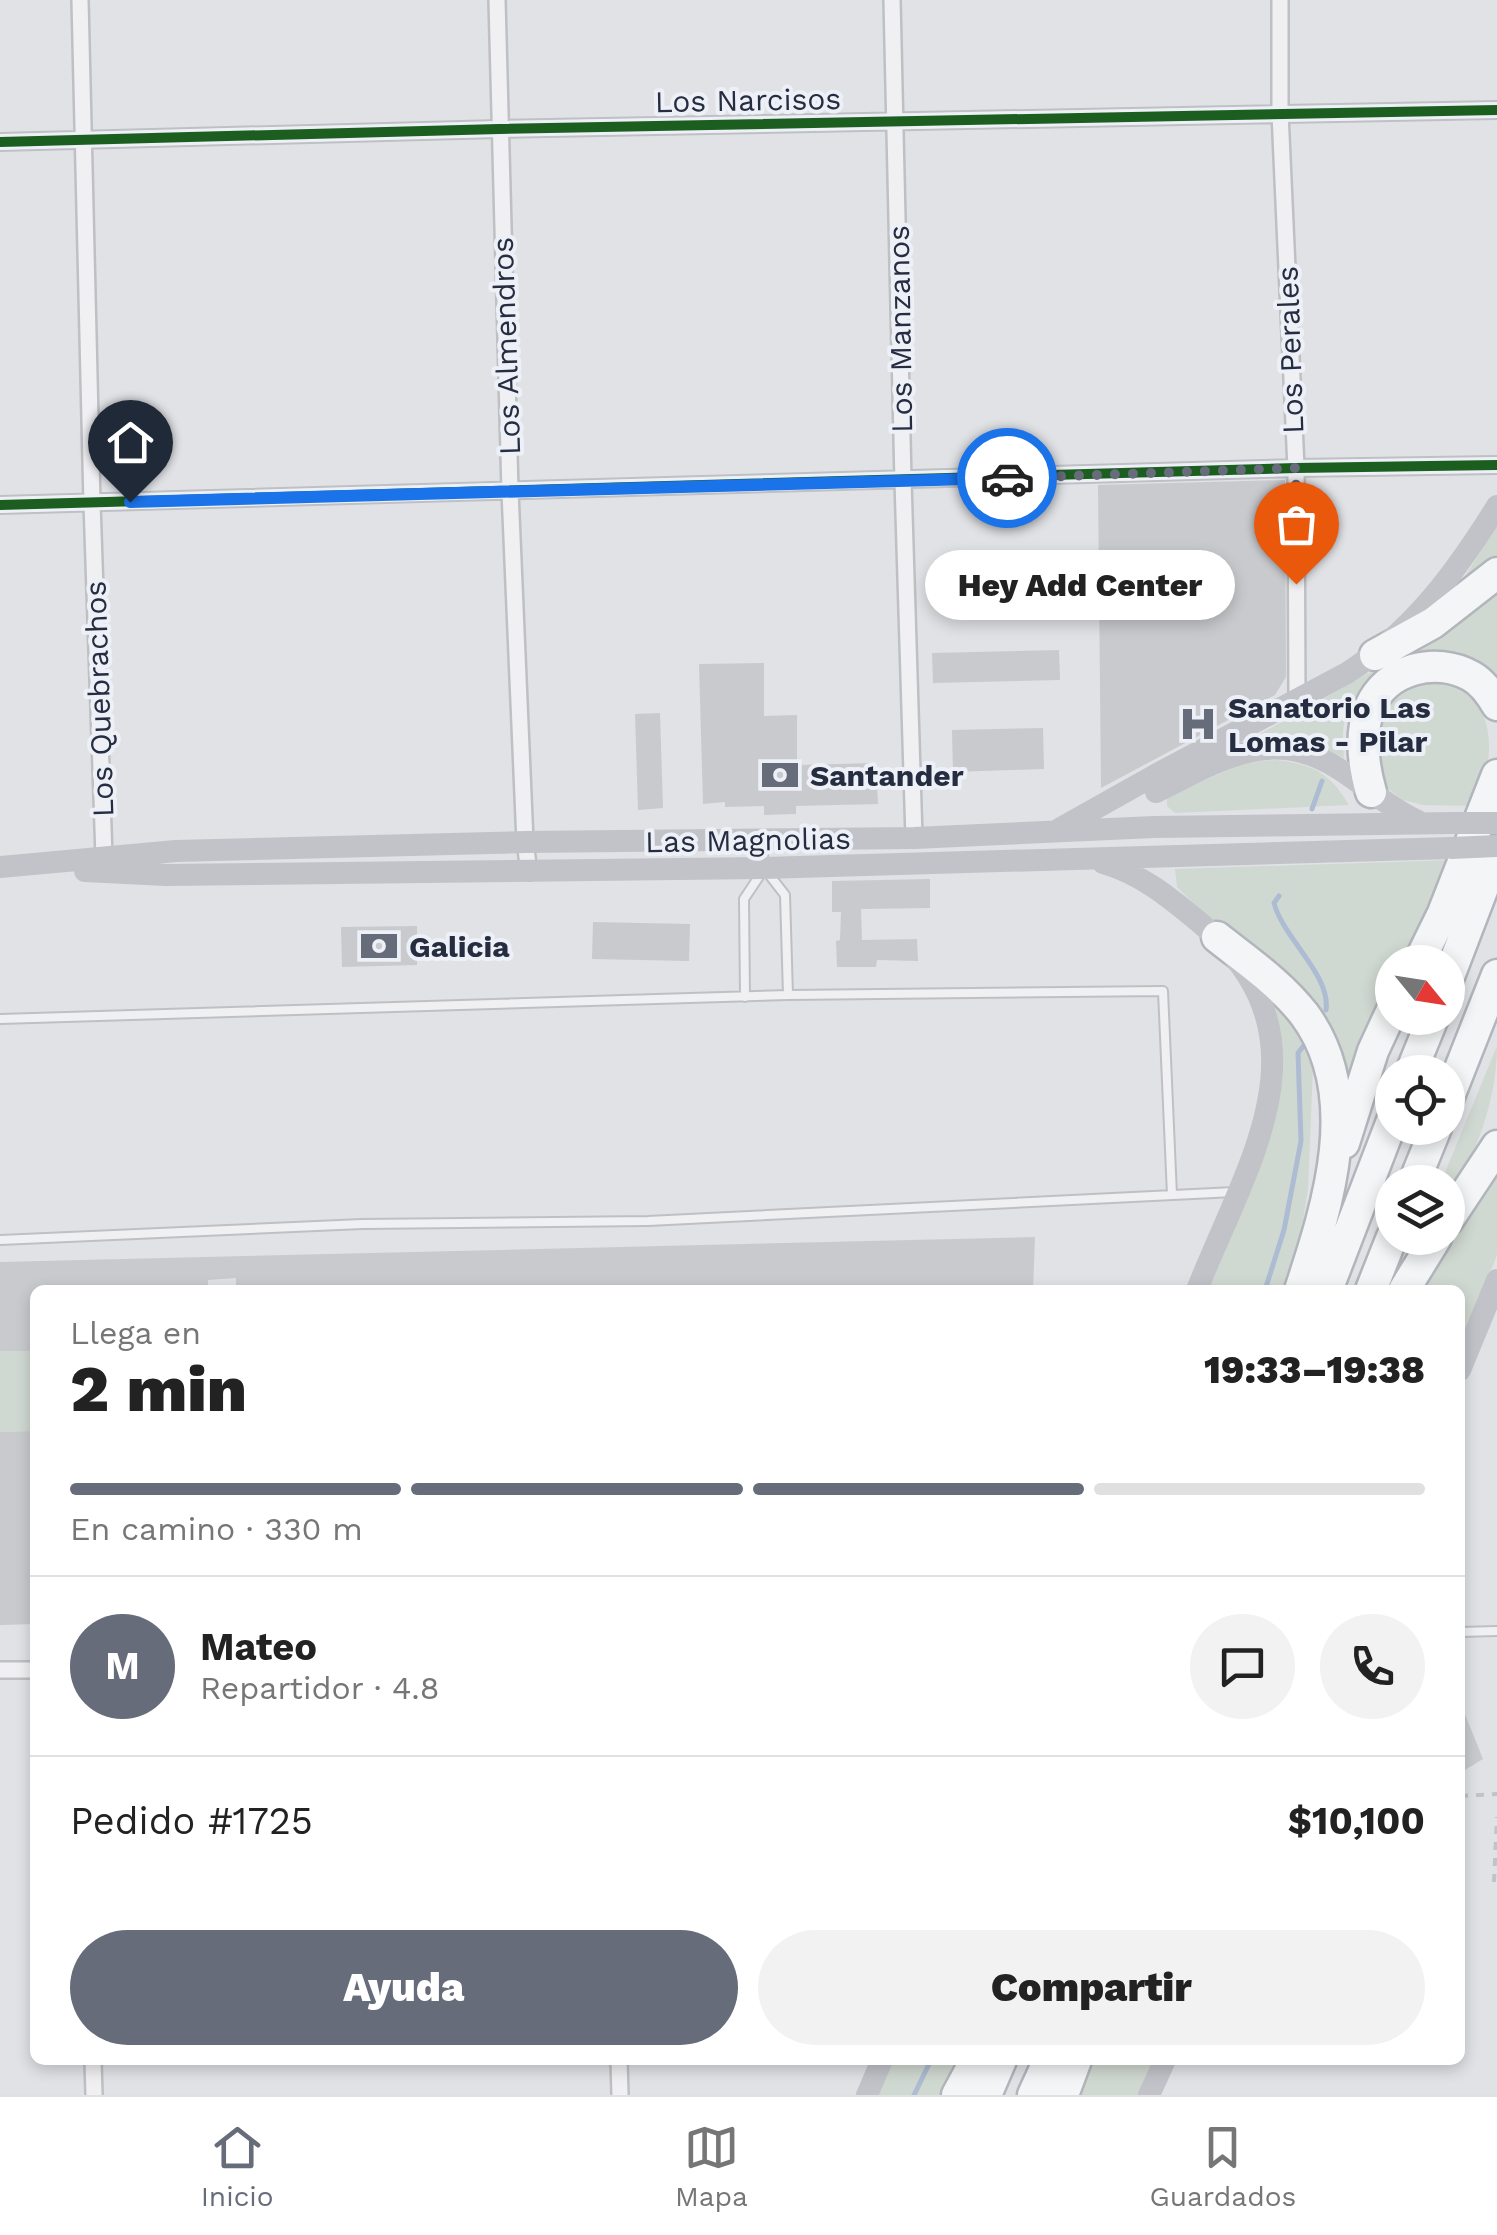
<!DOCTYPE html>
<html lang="es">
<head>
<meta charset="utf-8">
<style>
  :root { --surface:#fff; --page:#f2f2f2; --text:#222; --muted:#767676; --line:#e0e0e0; --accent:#676c7a }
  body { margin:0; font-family:"Work Sans",sans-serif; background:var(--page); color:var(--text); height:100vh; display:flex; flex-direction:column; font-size:38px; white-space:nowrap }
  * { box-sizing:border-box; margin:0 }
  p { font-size:32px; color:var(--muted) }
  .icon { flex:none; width:55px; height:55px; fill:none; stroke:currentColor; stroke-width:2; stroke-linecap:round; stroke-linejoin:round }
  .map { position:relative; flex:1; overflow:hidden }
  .details { position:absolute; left:30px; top:1285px; width:1435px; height:780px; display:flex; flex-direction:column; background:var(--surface); border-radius:15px; box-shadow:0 5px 15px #0003 }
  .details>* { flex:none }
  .needle { width:65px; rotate:120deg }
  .fabs { position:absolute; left:1375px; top:945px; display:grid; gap:20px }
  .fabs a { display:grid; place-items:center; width:90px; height:90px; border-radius:50%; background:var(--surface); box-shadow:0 5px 15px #0003; font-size:50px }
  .pin { position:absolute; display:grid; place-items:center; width:85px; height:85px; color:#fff; margin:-102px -42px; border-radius:50% 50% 50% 0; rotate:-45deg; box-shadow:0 0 10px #0007 }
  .pin .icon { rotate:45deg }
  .courier { position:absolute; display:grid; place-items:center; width:100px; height:100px; margin:-50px; border:8px solid #1a73e8; border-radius:50%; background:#fff; color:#222; box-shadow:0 2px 12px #0007 }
  .bubble { position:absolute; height:70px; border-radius:35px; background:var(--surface); box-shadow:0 5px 15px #0003; font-size:32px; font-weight:800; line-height:70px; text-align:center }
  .overview em { font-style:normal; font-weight:800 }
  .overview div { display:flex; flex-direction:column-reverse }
  .overview { display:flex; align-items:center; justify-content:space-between; height:170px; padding:0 40px }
  h1 { font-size:65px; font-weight:800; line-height:75px }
  .bar { display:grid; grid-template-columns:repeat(4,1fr); gap:15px 10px; align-content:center; height:120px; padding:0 40px }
  .bar i { height:12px; border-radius:8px; background:var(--line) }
  .bar .active { background:var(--accent) }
  .bar p { grid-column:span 4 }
  .line { display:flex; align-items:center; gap:25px; padding:0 40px; border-top:2px solid var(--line) }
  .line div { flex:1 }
  .round { display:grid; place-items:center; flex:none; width:105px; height:105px; border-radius:52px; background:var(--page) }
  .primary-button { display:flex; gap:20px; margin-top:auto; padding:20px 40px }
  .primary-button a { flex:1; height:115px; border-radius:60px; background:var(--accent); color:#fff; font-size:40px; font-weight:800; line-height:115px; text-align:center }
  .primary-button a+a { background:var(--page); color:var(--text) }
  .menu { display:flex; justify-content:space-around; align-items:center; height:140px; border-top:2px solid var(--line); background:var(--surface); font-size:28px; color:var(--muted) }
  .menu a { display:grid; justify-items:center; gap:5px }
  .menu .active { color:var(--accent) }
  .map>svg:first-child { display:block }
  .green { fill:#d0d9d1 }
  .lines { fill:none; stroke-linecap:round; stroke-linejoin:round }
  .stream { stroke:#adbcd2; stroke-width:5 }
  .building { fill:#c8cace }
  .lane-casing { stroke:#bec0c4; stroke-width:12 }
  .street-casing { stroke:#bec0c4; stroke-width:20 }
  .highway-casing { stroke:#b2b5bb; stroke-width:35 }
  .path { stroke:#c2c3c9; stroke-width:4; stroke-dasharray:8 8; stroke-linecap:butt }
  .lane { stroke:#f0f0f2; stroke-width:8 }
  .street { stroke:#f0f0f2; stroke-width:15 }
  .secondary { stroke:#c1c3c9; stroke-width:22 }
  .highway { stroke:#f4f5f6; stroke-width:30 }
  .secondary-bridge { stroke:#c1c3c9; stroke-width:22 }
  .cycleway-casing { stroke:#edf0f6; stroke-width:16 }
  .cycleway { stroke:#1b5e20; stroke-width:10 }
  .done { stroke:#676c7a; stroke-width:10; stroke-dasharray:0 18 }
  .route { stroke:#1a73e8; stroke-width:12 }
  .labels { text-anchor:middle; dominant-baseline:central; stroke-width:8; stroke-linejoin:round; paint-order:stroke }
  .street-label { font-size:30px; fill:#262d40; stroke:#edf0f6 }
  .poi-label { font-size:30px; font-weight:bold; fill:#262d40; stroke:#edf0f6; text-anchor:start }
</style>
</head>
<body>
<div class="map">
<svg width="1497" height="2095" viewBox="0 0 1497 2095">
  <rect width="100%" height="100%" fill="#e0e2e6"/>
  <path class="green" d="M1497,525V560L1448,604Z
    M1497,588V687L1424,657L1396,659L1431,642Z
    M1383,665C1352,700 1339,709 1344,758L1295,735L1260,734Z
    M1413,678L1453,680C1463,689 1475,698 1481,710C1496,741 1488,777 1473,806L1423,805L1403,800L1380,783L1371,757L1378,709Z
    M1276,760C1313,764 1330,773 1349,805L1175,813L1167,806V797L1246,762Z
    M1452,860L1425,924L1403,962H1392V982L1356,1048L1340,1113L1341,1081L1205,915L1177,887L1175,869Z
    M1269,994L1289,1015L1313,1068L1308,1189L1296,1267L1289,1290H1209L1253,1182L1280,1059L1278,1019Z
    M1497,1046C1497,1101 1475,1156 1448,1202V1182H1441Z
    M1497,1166V1255L1460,1348V1290H1421L1438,1259Z
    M0,1351H35V1431L0,1432Z
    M891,2060H963L945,2095H875Z
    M1089,2060H1156L1139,2095H1076Z"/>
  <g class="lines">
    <path class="stream" d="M1312,809L1322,781
      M1279,896L1274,903C1283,938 1331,975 1326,1010
      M1265,1290L1284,1230L1301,1141L1298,1053L1305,1044
      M914,2095L931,2060"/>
  </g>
  <path class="building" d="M1285,480L1286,677L1275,695L1101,788L1098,485Z
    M1059,650L1060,680L933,683L932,653Z
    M764,663V716L797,715V765L876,763L878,804L796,806V814L764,815V806L725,807V802L703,804L699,664Z
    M660,713L663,808L638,810L635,714Z
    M1043,728L1044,769L953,772L952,730Z
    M930,879V908L861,909L862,940L917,939L918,961L877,960L876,967H837L836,941L840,940L841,912H832V881Z
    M593,922L690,924L689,961L592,959Z
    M417,926V965L342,967L341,927Z
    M1035,1237L1033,1290H525V1286L478,1290H236V1278L208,1280V1290H35V1351H0V1262Z
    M35,1431V1624L0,1625V1432Z
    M1460,1702L1483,1759L1460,1773Z"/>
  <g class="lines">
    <g class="lane-casing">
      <path id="lane" d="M762,842L764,868L785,895L788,995
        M745,997L744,899L762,872
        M0,1019L788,995L1163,991L1172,1195
        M0,1240L362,1224L648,1221L1234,1192
        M1460,1632L1497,1631"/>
    </g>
    <g class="street-casing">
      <path id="street" d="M80,0L92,503L104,857
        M497,0L510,491L525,842L529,872
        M892,0L903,481L914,838
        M1280,0V113L1296,468L1297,700
        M0,142L499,129L1497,110
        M0,505L1296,468L1497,465
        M0,1670H35
        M93,2060L94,2095
        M619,2060L620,2095"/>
    </g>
    <g class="highway-casing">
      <path id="highway" d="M1375,655L1433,623L1497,573
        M1371,792C1363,764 1359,734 1370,707C1386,669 1436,656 1471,676C1482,682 1490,693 1497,705
        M1217,937C1247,961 1280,983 1304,1014C1364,1094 1328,1205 1300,1290
        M1419,962L1443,913L1497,775
        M1448,979L1497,851
        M1411,1072L1433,1018
        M1448,1099L1497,975
        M1344,1143L1373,1051L1392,1010
        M1414,1182L1436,1128
        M1448,1220L1497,1146
        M1327,1290L1392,1121
        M1371,1290L1392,1237
        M1404,1290L1436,1238
        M957,2095L976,2060
        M986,2095L1001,2060
        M1033,2095L1049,2060
        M1063,2095L1076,2060"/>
    </g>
    <path class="path" d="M1460,1796L1497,1794
      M1494,1882L1497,1817"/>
    <use href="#lane" class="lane"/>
    <use href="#street" class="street"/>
    <path class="secondary" d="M1156,792C1220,761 1271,725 1339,769C1366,786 1389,808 1418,821
      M1059,829L1157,774L1347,673C1413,631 1456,572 1497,506
      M1103,863C1141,874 1169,897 1199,922C1336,1035 1248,1160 1197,1290
      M0,867L176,851L525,842L914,838L1154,827L1452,823
      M85,871L166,875L764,868L1451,848
      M1460,1370L1497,1280
      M867,2095L882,2060
      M1149,2095L1165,2060"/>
    <use href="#highway" class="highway"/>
    <path class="secondary-bridge" d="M1452,823H1497
      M1451,848L1497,846"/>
    <g class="cycleway-casing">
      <path id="cycleway" d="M0,142L499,129L1497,110
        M0,505L1296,468L1497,465"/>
    </g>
    <use href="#cycleway" class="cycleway"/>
  </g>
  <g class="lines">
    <path class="done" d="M1007,478L1296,468V584"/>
    <path class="route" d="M130,502L1007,478"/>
  </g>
  <defs>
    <g id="hospital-bare" transform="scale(3)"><path d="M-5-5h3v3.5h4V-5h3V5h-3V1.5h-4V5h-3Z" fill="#676c7a" stroke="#edf0f6" stroke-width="2.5" paint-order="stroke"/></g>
    <g id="bank-bare" transform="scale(3)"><path d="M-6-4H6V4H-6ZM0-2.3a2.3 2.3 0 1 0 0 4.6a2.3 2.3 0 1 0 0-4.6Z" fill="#676c7a" stroke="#edf0f6" stroke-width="2.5" paint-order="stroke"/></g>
  </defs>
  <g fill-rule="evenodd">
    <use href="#hospital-bare" x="1198" y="724"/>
    <use href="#bank-bare" x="780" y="775"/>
    <use href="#bank-bare" x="379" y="946"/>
  </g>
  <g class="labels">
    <g class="street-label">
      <text transform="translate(748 100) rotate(-1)">Los Narcisos</text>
      <text transform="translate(900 329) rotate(-91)">Los Manzanos</text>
      <text transform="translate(506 346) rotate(-92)">Los Almendros</text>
      <text transform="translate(1290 350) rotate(-92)">Los Perales</text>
      <text transform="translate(99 699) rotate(-92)">Los Quebrachos</text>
      <text transform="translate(748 840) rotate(-1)">Las Magnolias</text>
    </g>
    <g class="poi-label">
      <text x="1228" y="707">Sanatorio Las<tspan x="1228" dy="34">Lomas - Pilar</tspan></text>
      <text x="810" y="775">Santander</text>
      <text x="409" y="946">Galicia</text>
    </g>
  </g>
</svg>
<div class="fabs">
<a><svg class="needle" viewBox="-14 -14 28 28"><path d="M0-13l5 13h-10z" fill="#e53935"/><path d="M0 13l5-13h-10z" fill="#767676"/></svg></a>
<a><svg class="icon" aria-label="locate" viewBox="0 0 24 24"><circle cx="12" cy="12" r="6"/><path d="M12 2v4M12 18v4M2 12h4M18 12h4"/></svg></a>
<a><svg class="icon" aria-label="layers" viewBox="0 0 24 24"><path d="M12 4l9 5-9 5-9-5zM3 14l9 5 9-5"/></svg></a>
</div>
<div class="pin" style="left:1296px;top:584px;background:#ea580c"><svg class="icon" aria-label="bag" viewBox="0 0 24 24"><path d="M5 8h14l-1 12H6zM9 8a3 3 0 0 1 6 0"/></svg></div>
<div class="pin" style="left:130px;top:502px;background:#1f2937"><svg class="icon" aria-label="home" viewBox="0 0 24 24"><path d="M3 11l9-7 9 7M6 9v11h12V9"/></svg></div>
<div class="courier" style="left:1007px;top:478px"><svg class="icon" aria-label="car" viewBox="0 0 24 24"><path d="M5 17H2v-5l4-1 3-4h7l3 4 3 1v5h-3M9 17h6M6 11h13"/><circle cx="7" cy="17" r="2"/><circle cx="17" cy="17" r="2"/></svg></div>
<div class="bubble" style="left:925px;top:550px;width:310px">Hey Add Center</div>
<section class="details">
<div class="overview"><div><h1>2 min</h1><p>Llega en</p></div><em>19:33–19:38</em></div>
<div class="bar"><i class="active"></i><i class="active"></i><i class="active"></i><i></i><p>En camino · 330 m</p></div>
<div class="line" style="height:180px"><b class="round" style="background:var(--accent);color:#fff">M</b><div><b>Mateo</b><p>Repartidor · 4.8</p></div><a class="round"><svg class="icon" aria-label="chat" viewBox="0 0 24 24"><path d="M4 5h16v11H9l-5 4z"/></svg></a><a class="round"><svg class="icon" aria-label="phone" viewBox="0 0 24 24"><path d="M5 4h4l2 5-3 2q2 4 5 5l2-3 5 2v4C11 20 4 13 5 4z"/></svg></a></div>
<div class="line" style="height:130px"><div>Pedido #1725</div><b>$10,100</b></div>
<div class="primary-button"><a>Ayuda</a><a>Compartir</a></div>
</section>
</div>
<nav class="menu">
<a class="active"><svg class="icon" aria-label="home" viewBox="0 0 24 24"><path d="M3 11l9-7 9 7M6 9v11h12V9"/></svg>Inicio</a>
<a><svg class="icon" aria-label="map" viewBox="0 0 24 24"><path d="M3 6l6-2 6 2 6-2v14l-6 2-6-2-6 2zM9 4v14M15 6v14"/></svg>Mapa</a>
<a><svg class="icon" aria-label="saved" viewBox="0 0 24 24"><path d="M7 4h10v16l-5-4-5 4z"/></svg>Guardados</a>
</nav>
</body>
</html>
